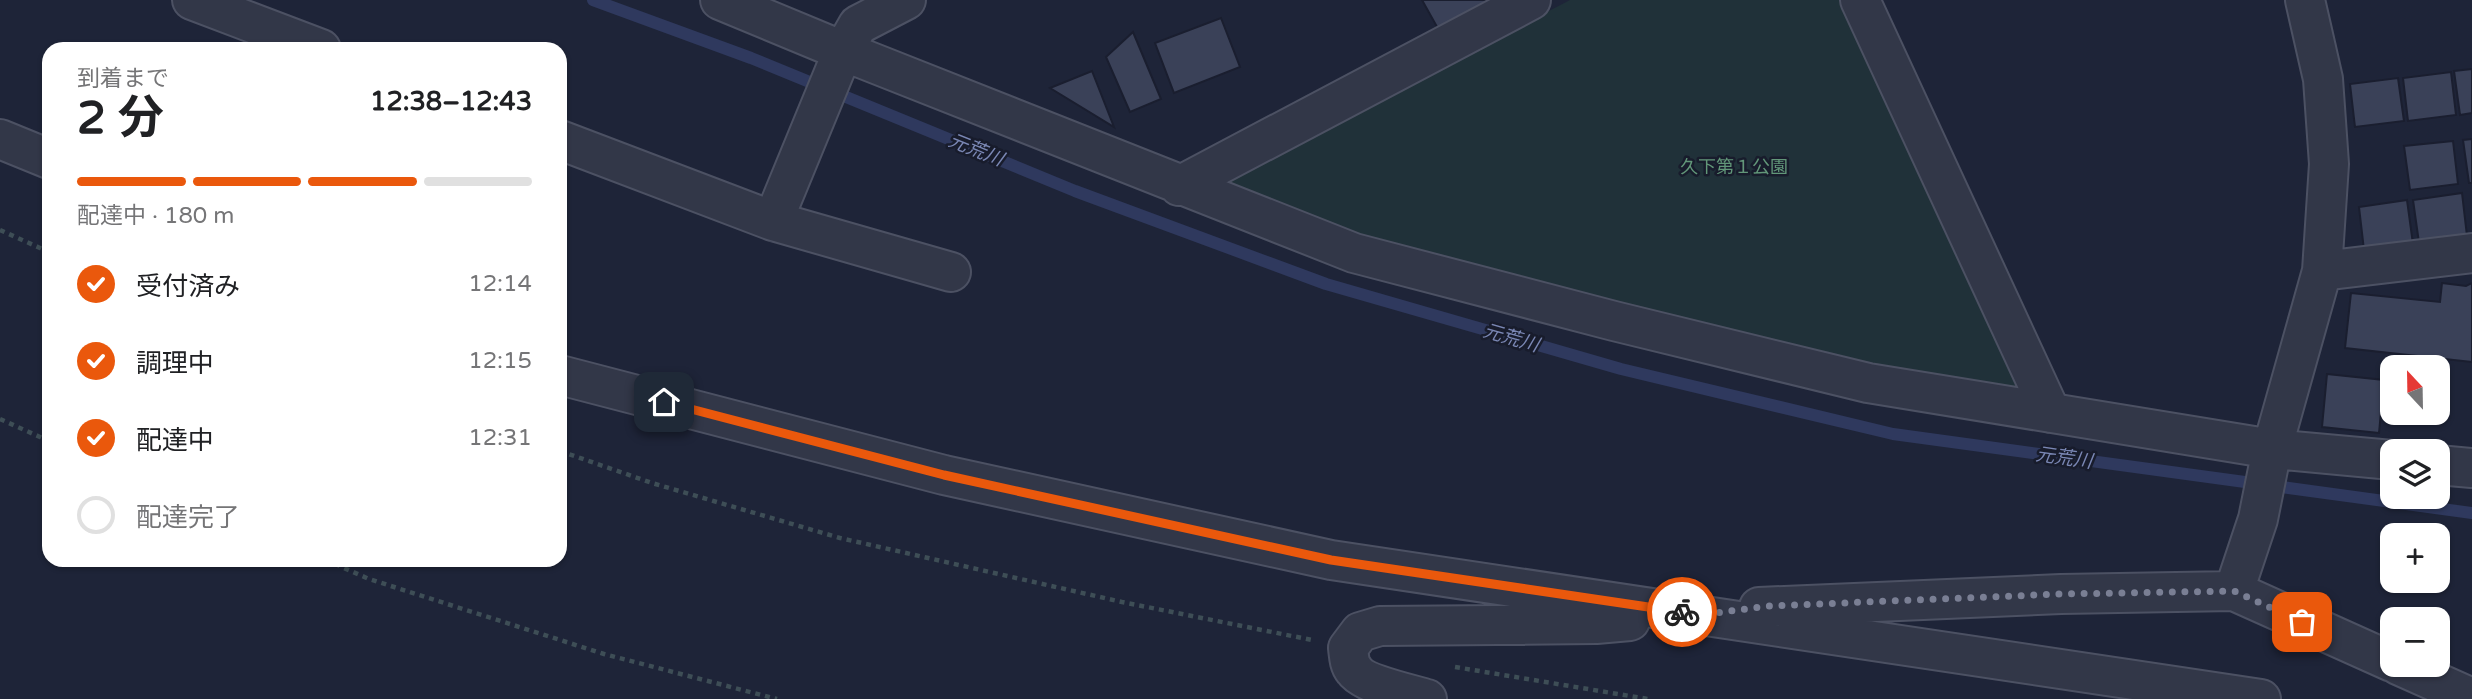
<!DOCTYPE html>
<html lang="ja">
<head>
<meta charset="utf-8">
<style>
  :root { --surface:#fff; --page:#f2f2f2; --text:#202124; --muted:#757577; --line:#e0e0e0; --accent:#ea580c }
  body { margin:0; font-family:"Varela Round","Noto Sans JP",sans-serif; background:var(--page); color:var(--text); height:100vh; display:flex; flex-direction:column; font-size:26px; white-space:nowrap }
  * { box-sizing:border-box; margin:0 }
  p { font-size:23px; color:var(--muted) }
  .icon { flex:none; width:38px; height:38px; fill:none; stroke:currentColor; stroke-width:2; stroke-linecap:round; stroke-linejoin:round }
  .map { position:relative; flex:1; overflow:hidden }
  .panel { position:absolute; left:42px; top:42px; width:525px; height:525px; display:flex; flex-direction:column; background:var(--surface); border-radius:21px; box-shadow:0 2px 5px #0004 }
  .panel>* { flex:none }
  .needle { width:46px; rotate:338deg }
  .buttons { position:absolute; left:2380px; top:355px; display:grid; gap:14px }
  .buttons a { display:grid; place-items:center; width:70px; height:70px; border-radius:14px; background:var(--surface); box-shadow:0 2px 5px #0004; font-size:35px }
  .pin { position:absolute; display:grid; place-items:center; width:60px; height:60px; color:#fff; margin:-30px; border-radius:14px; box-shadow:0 4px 10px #0006 }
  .courier { position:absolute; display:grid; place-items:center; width:70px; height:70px; margin:-35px; border:5px solid #ea580c; border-radius:50%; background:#fff; color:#222; box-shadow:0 2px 9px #0007 }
  .headline em { font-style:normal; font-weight:700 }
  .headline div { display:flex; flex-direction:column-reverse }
  .headline { display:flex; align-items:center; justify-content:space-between; height:119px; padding:0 35px }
  h1 { font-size:46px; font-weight:700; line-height:52px }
  .bar { display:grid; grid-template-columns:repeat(4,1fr); gap:10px 7px; align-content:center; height:84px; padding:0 35px }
  .bar i { height:9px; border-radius:5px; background:var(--line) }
  .bar .active { background:var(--accent) }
  .bar p { grid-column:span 4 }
  ol { padding:0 35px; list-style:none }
  li { display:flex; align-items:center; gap:21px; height:77px }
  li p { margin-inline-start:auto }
  li .icon { padding:7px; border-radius:50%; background:var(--accent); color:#fff; stroke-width:4 }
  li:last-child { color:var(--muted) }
  li i { width:38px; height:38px; border:4px solid var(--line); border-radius:50% }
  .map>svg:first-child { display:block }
  .green { fill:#203139 }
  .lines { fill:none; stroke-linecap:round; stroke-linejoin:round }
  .stream { stroke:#2f395e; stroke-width:12 }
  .building { fill:#3a4158; stroke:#1a1e2f; stroke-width:2 }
  .minor-casing { stroke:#4c5163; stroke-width:42 }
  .path { stroke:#3e4e56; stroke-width:4.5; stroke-dasharray:5 5; stroke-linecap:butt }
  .minor { stroke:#323748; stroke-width:38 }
  .done { stroke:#7a7f94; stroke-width:7; stroke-dasharray:0 12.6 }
  .route { stroke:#ea580c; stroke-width:9 }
  .labels { text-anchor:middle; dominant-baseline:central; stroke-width:5; stroke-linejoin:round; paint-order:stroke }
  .park-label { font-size:18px; fill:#629779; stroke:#181c2c }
  .water-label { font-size:19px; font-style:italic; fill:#7a87b4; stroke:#181c2c }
</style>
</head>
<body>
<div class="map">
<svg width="2472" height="699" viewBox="0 0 2472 699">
  <rect width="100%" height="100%" fill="#1e2438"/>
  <path class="green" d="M1570,0H1840L2023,395L1869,372L1379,247L1217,185Z"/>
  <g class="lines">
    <path class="stream" d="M593,0L751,58L1075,191L1326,284L1621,369L1893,434L2472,513"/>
  </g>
  <path class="building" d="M1422,0H1502L1441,34Z
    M1221,18L1240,67L1174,93L1155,43Z
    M1133,32L1161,99L1130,112L1106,57Z
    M2472,69V113L2460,115L2454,71Z
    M1092,71L1114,127L1050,88Z
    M2451,72L2456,115L2408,121L2403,78Z
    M2398,78L2404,121L2355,127L2350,84Z
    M2472,139V183H2469L2463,140Z
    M2453,141L2458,184L2410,190L2404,146Z
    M2462,193L2467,236L2419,243L2413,200Z
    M2407,200L2413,244L2364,250L2359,207Z
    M2442,283L2466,286L2472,283V362L2345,348L2351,293L2440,302Z
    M2327,374L2384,380L2379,433L2322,427Z"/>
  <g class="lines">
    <g class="minor-casing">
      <path id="minor" d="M192,0L321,49
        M720,0L843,51L858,25L906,0
        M1860,0L2051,413
        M2305,0L2323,79L2329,164L2322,271
        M0,139L49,159
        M560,140L773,221L951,272
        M1179,186L1531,0
        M773,221L843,51L1354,253L1614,321L1868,383L2272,449L2392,460
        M560,375L944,475L1331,560L2261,699
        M2438,465L2472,468
        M2234,591L2258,519L2272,449L2322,271L2472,253
        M1759,607L2061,594L2234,591L2392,662
        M2398,665L2472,698
        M1427,699C1411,694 1363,684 1354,670C1349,664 1349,656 1348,648L1360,632L1380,626L1596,624L1630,621"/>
    </g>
    <path class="path" d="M0,230L49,252
      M0,419L49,441
      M560,451L652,483L840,538L1122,602L1312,640
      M326,560L369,579L604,654L777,699
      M1455,667L1648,699"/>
    <use href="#minor" class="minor"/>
  </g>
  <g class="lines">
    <path class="done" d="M1682,612L1700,615L1769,606L2061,594L2234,591L2302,622"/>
    <path class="route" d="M664,402L944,475L1331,560L1682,612"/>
  </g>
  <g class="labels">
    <g class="park-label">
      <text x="1734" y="167">久下第１公園</text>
    </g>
    <g class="water-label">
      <text transform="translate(976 150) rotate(22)">元荒川</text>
      <text transform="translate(1511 338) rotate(16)">元荒川</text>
      <text transform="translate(2064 458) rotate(8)">元荒川</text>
    </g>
  </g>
</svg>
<div class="buttons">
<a><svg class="needle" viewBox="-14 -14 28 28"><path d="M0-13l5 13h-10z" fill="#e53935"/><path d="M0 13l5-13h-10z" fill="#757577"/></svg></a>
<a><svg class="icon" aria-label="layers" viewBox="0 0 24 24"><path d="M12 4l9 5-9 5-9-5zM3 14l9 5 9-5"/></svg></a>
<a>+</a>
<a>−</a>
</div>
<div class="pin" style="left:2302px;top:622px;background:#ea580c"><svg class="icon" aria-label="bag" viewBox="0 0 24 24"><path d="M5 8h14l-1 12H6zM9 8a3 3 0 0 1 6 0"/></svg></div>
<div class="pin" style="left:664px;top:402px;background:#1f2937"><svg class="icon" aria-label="home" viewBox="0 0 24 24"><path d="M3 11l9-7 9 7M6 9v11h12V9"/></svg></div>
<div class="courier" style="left:1682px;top:612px"><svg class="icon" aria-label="bike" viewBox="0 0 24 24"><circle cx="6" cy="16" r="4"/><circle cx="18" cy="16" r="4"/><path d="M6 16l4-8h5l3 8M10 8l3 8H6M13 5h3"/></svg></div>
<section class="panel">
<div class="headline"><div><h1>2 分</h1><p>到着まで</p></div><em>12:38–12:43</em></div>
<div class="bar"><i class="active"></i><i class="active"></i><i class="active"></i><i></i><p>配達中 · 180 m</p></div>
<ol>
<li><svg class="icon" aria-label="check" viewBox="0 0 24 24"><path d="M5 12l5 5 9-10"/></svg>受付済み<p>12:14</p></li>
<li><svg class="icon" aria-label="check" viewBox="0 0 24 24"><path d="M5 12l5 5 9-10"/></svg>調理中<p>12:15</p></li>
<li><svg class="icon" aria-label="check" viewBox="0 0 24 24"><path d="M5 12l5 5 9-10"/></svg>配達中<p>12:31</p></li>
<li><i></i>配達完了</li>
</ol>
</section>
</div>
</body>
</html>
